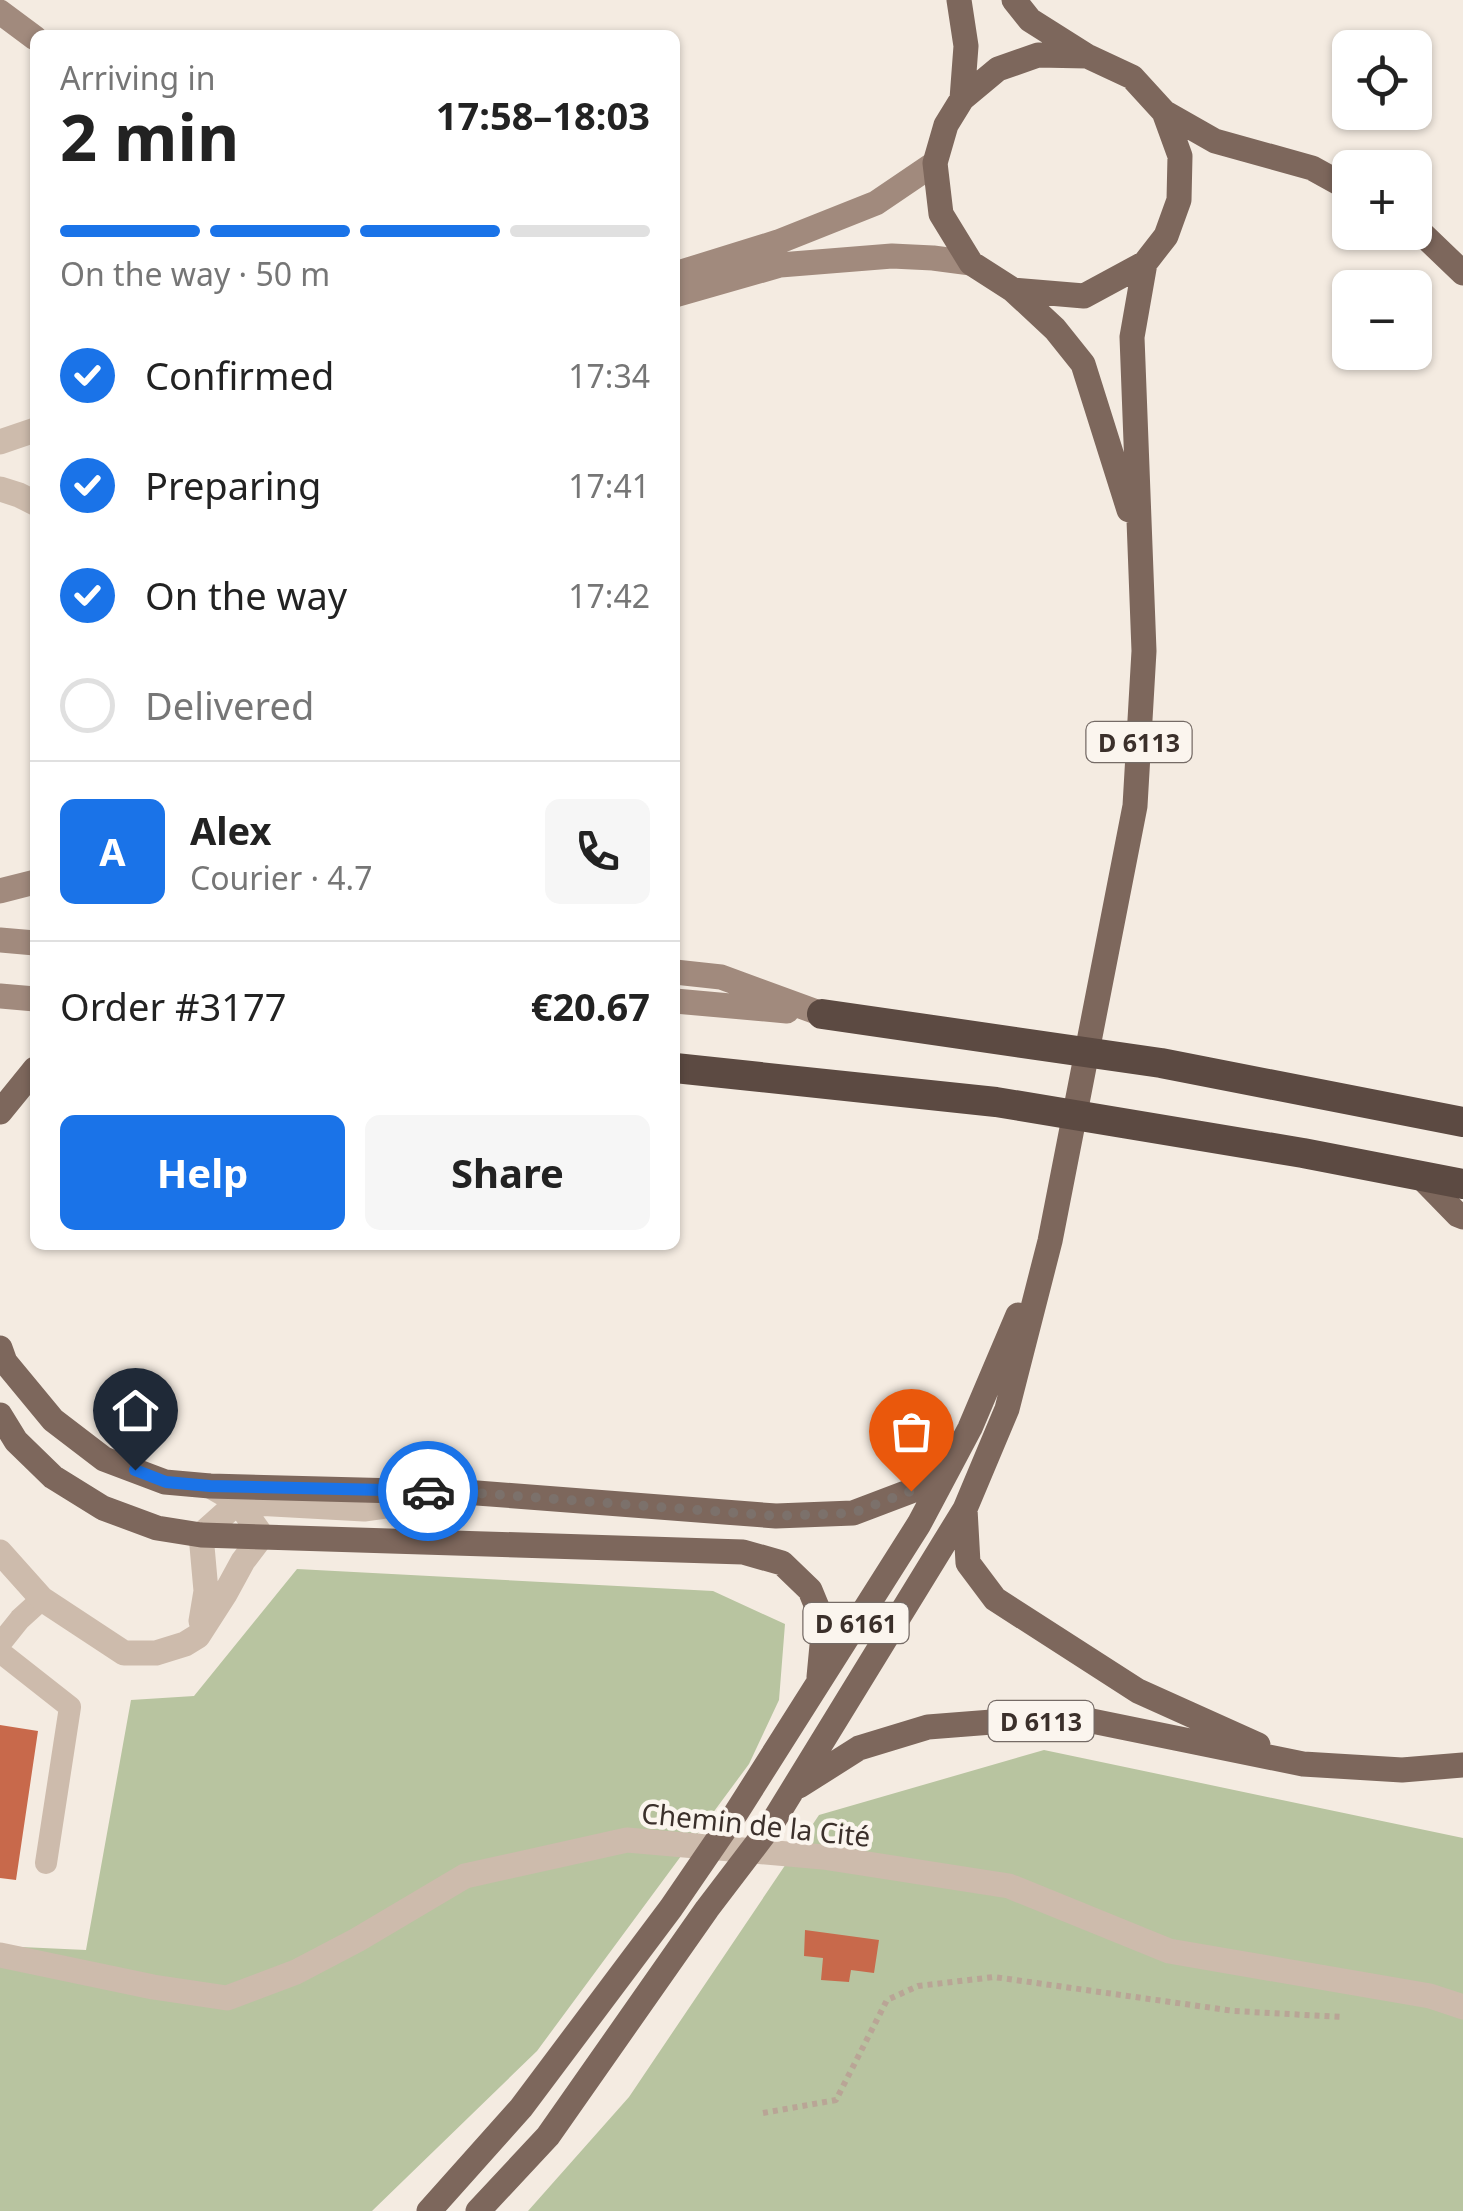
<!DOCTYPE html>
<html lang="en">
<head>
<meta charset="utf-8">
<style>
  :root { --surface:#fff; --page:#f6f6f6; --text:#222; --muted:#767676; --line:#e0e0e0; --accent:#1a73e8 }
  body { margin:0; font-family:"Noto Sans",sans-serif; background:var(--page); color:var(--text); height:100vh; display:flex; flex-direction:column; font-size:38px; white-space:nowrap }
  * { box-sizing:border-box; margin:0 }
  p { font-size:32px; color:var(--muted) }
  .icon { flex:none; width:55px; height:55px; fill:none; stroke:currentColor; stroke-width:2; stroke-linecap:round; stroke-linejoin:round }
  .map { position:relative; flex:1; overflow:hidden }
  .panel { position:absolute; left:30px; top:30px; width:650px; height:1220px; display:flex; flex-direction:column; background:var(--surface); border-radius:15px; box-shadow:0 2px 8px #0004 }
  .panel>* { flex:none }
  .tools { position:absolute; left:1332px; top:30px; display:grid; gap:20px }
  .tools a { display:grid; place-items:center; width:100px; height:100px; border-radius:15px; background:var(--surface); box-shadow:0 2px 8px #0004; font-size:50px }
  .pin { position:absolute; display:grid; place-items:center; width:85px; height:85px; color:#fff; margin:-102px -42px; border-radius:50% 50% 50% 0; rotate:-45deg; box-shadow:0 0 10px #0007 }
  .pin .icon { rotate:45deg }
  .courier { position:absolute; display:grid; place-items:center; width:100px; height:100px; margin:-50px; border:8px solid #1a73e8; border-radius:50%; background:#fff; color:#222; box-shadow:0 2px 12px #0007 }
  .summary em { font-style:normal; font-weight:700 }
  .summary div { display:flex; flex-direction:column-reverse }
  .summary { display:flex; align-items:center; justify-content:space-between; height:170px; padding:0 30px }
  h1 { font-size:65px; font-weight:700; line-height:75px }
  .bar { display:grid; grid-template-columns:repeat(4,1fr); gap:15px 10px; align-content:center; height:120px; padding:0 30px }
  .bar i { height:12px; border-radius:8px; background:var(--line) }
  .bar .active { background:var(--accent) }
  .bar p { grid-column:span 4 }
  .line { display:flex; align-items:center; gap:25px; padding:0 30px; border-top:2px solid var(--line) }
  .line div { flex:1 }
  .round { display:grid; place-items:center; flex:none; width:105px; height:105px; border-radius:15px; background:var(--page) }
  ol { padding:0 30px; list-style:none }
  li { display:flex; align-items:center; gap:30px; height:110px }
  li p { margin-inline-start:auto }
  li .icon { padding:10px; border-radius:50%; background:var(--accent); color:#fff; stroke-width:4 }
  li:last-child { color:var(--muted) }
  li i { width:55px; height:55px; border:5px solid var(--line); border-radius:50% }
  .action { display:flex; gap:20px; margin-top:auto; padding:20px 30px }
  .action a { flex:1; height:115px; border-radius:15px; background:var(--accent); color:#fff; font-size:40px; font-weight:700; line-height:115px; text-align:center }
  .action a+a { background:var(--page); color:var(--text) }
  .map>svg:first-child { display:block }
  .green { fill:#b8c4a0 }
  .building { fill:#c8694b }
  .lines { fill:none; stroke-linecap:round; stroke-linejoin:round }
  .path { stroke:#b9a596; stroke-width:6; stroke-dasharray:5 5; stroke-linecap:butt }
  .lane { stroke:#cdbbac; stroke-width:22 }
  .street { stroke:#cdbbac; stroke-width:25 }
  .secondary { stroke:#a18a7d; stroke-width:25 }
  .primary { stroke:#7d675c; stroke-width:25 }
  .highway { stroke:#5c4a42; stroke-width:30 }
  .done { stroke:#7c716b; stroke-width:10; stroke-dasharray:0 18 }
  .route { stroke:#1a73e8; stroke-width:12 }
  .labels { text-anchor:middle; dominant-baseline:central; stroke-width:9; stroke-linejoin:round; paint-order:stroke }
  .shield { fill:#fbf5ee; stroke:#756b66; stroke-width:2.5 }
  .shield-label { font-size:25px; font-weight:bold; fill:#3b302b }
  .street-label { font-size:28px; fill:#3b302b; stroke:#fbf5ee }
</style>
</head>
<body>
<div class="map">
<svg width="1463" height="2211" viewBox="0 0 1463 2211">
  <rect width="100%" height="100%" fill="#f4ebe1"/>
  <path class="green" d="M297,1569L713,1591L785,1624L779,1700L749,1764L537,2051L372,2211H0V1946L86,1950L131,1700L194,1696Z
    M1044,1750L1463,1838V2211H528L629,2097L819,1815Z"/>
  <path class="building" d="M0,1725L38,1731L16,1880L0,1878Z
    M805,1930L879,1940L874,1973L851,1970L849,1982L821,1980L823,1958L804,1956Z"/>
  <g class="lines">
    <path class="path" d="M763,2113L836,2100L887,2000L918,1986L994,1977L1234,2011L1342,2017"/>
    <path class="lane" d="M0,1644L20,1619L42,1599
      M0,1652L70,1707L46,1863"/>
    <path class="street" d="M0,442L35,430
      M0,489L19,495L35,503
      M0,1552L42,1599L124,1653H156L185,1644L198,1636L225,1594L243,1561L262,1536L238,1502L210,1486
      M201,1621L206,1591L201,1535L238,1502L364,1509L435,1499
      M0,1955L153,1987L227,1998L296,1972L357,1940L465,1876L627,1840L823,1857L1009,1886L1169,1951L1430,1996L1463,2007"/>
    <path class="secondary" d="M0,12L35,38
      M675,274L778,242L876,203L935,163
      M675,295L780,265L892,256L933,258L971,263
      M0,891L35,882
      M0,940L35,943
      M675,972L721,977L822,1014
      M0,996L35,999
      M675,1001L787,1011"/>
    <path class="primary" d="M959,0L966,46L962,99
      M1014,0L1030,20L1087,56L1132,77L1164,112L1215,141L1312,168L1350,189
      M1087,56L1038,55L998,69L962,99L946,125L935,163L941,214L971,263L1013,290L1055,329L1083,364L1129,510
      M1415,227L1463,273
      M1013,290L1084,296L1145,263L1166,236L1179,200L1180,156L1164,112
      M0,1112L35,1069
      M1419,1175L1458,1215L1463,1217
      M0,1348L5,1362L53,1420L104,1459L165,1482L210,1486L477,1493L776,1516L853,1513L911,1491L946,1454
      M0,1415L16,1441L53,1477L103,1508L157,1528L201,1535L743,1552L782,1563L810,1590L824,1624L819,1677
      M965,1509L968,1563L995,1599L1138,1691L1258,1745
      M799,1786L859,1748L928,1727L992,1722L1087,1720L1303,1764L1402,1770L1463,1765
      M429,2211L521,2108L671,1908L736,1813L919,1524L970,1428L1018,1315
      M478,2211L548,2136L707,1909L771,1825L965,1509L1007,1409L1050,1241L1135,806L1144,651L1132,337L1145,263"/>
    <path class="highway" d="M822,1014L1161,1063L1463,1122
      M675,1068L996,1102L1303,1153L1463,1184"/>
  </g>
  <g class="lines">
    <path class="done" d="M428,1491L477,1493L776,1516L853,1513L911,1491"/>
    <path class="route" d="M135,1470L166,1482L210,1486L428,1491"/>
  </g>
  <g class="labels">
    <g class="shield">
      <rect x="1086.5" y="722" width="105" height="40" rx="8"/>
      <rect x="803.5" y="1603" width="105" height="40" rx="8"/>
      <rect x="988.5" y="1701" width="105" height="40" rx="8"/>
    </g>
    <g class="shield-label">
      <text x="1139" y="742">D 6113</text>
      <text x="856" y="1623">D 6161</text>
      <text x="1041" y="1721">D 6113</text>
    </g>
    <g class="street-label">
      <text transform="translate(756 1824) rotate(6)">Chemin de la Cité</text>
    </g>
  </g>
</svg>
<div class="tools">
<a><svg class="icon" aria-label="locate" viewBox="0 0 24 24"><circle cx="12" cy="12" r="6"/><path d="M12 2v4M12 18v4M2 12h4M18 12h4"/></svg></a>
<a>+</a>
<a>−</a>
</div>
<div class="pin" style="left:911px;top:1491px;background:#ea580c"><svg class="icon" aria-label="bag" viewBox="0 0 24 24"><path d="M5 8h14l-1 12H6zM9 8a3 3 0 0 1 6 0"/></svg></div>
<div class="pin" style="left:135px;top:1470px;background:#1f2937"><svg class="icon" aria-label="home" viewBox="0 0 24 24"><path d="M3 11l9-7 9 7M6 9v11h12V9"/></svg></div>
<div class="courier" style="left:428px;top:1491px"><svg class="icon" aria-label="car" viewBox="0 0 24 24"><path d="M5 17H2v-5l4-1 3-4h7l3 4 3 1v5h-3M9 17h6M6 11h13"/><circle cx="7" cy="17" r="2"/><circle cx="17" cy="17" r="2"/></svg></div>
<section class="panel">
<div class="summary"><div><h1>2 min</h1><p>Arriving in</p></div><em>17:58–18:03</em></div>
<div class="bar"><i class="active"></i><i class="active"></i><i class="active"></i><i></i><p>On the way · 50 m</p></div>
<ol>
<li><svg class="icon" aria-label="check" viewBox="0 0 24 24"><path d="M5 12l5 5 9-10"/></svg>Confirmed<p>17:34</p></li>
<li><svg class="icon" aria-label="check" viewBox="0 0 24 24"><path d="M5 12l5 5 9-10"/></svg>Preparing<p>17:41</p></li>
<li><svg class="icon" aria-label="check" viewBox="0 0 24 24"><path d="M5 12l5 5 9-10"/></svg>On the way<p>17:42</p></li>
<li><i></i>Delivered</li>
</ol>
<div class="line" style="height:180px"><b class="round" style="background:var(--accent);color:#fff">A</b><div><b>Alex</b><p>Courier · 4.7</p></div><a class="round"><svg class="icon" aria-label="phone" viewBox="0 0 24 24"><path d="M5 4h4l2 5-3 2q2 4 5 5l2-3 5 2v4C11 20 4 13 5 4z"/></svg></a></div>
<div class="line" style="height:130px"><div>Order #3177</div><b>€20.67</b></div>
<div class="action"><a>Help</a><a>Share</a></div>
</section>
</div>
</body>
</html>
